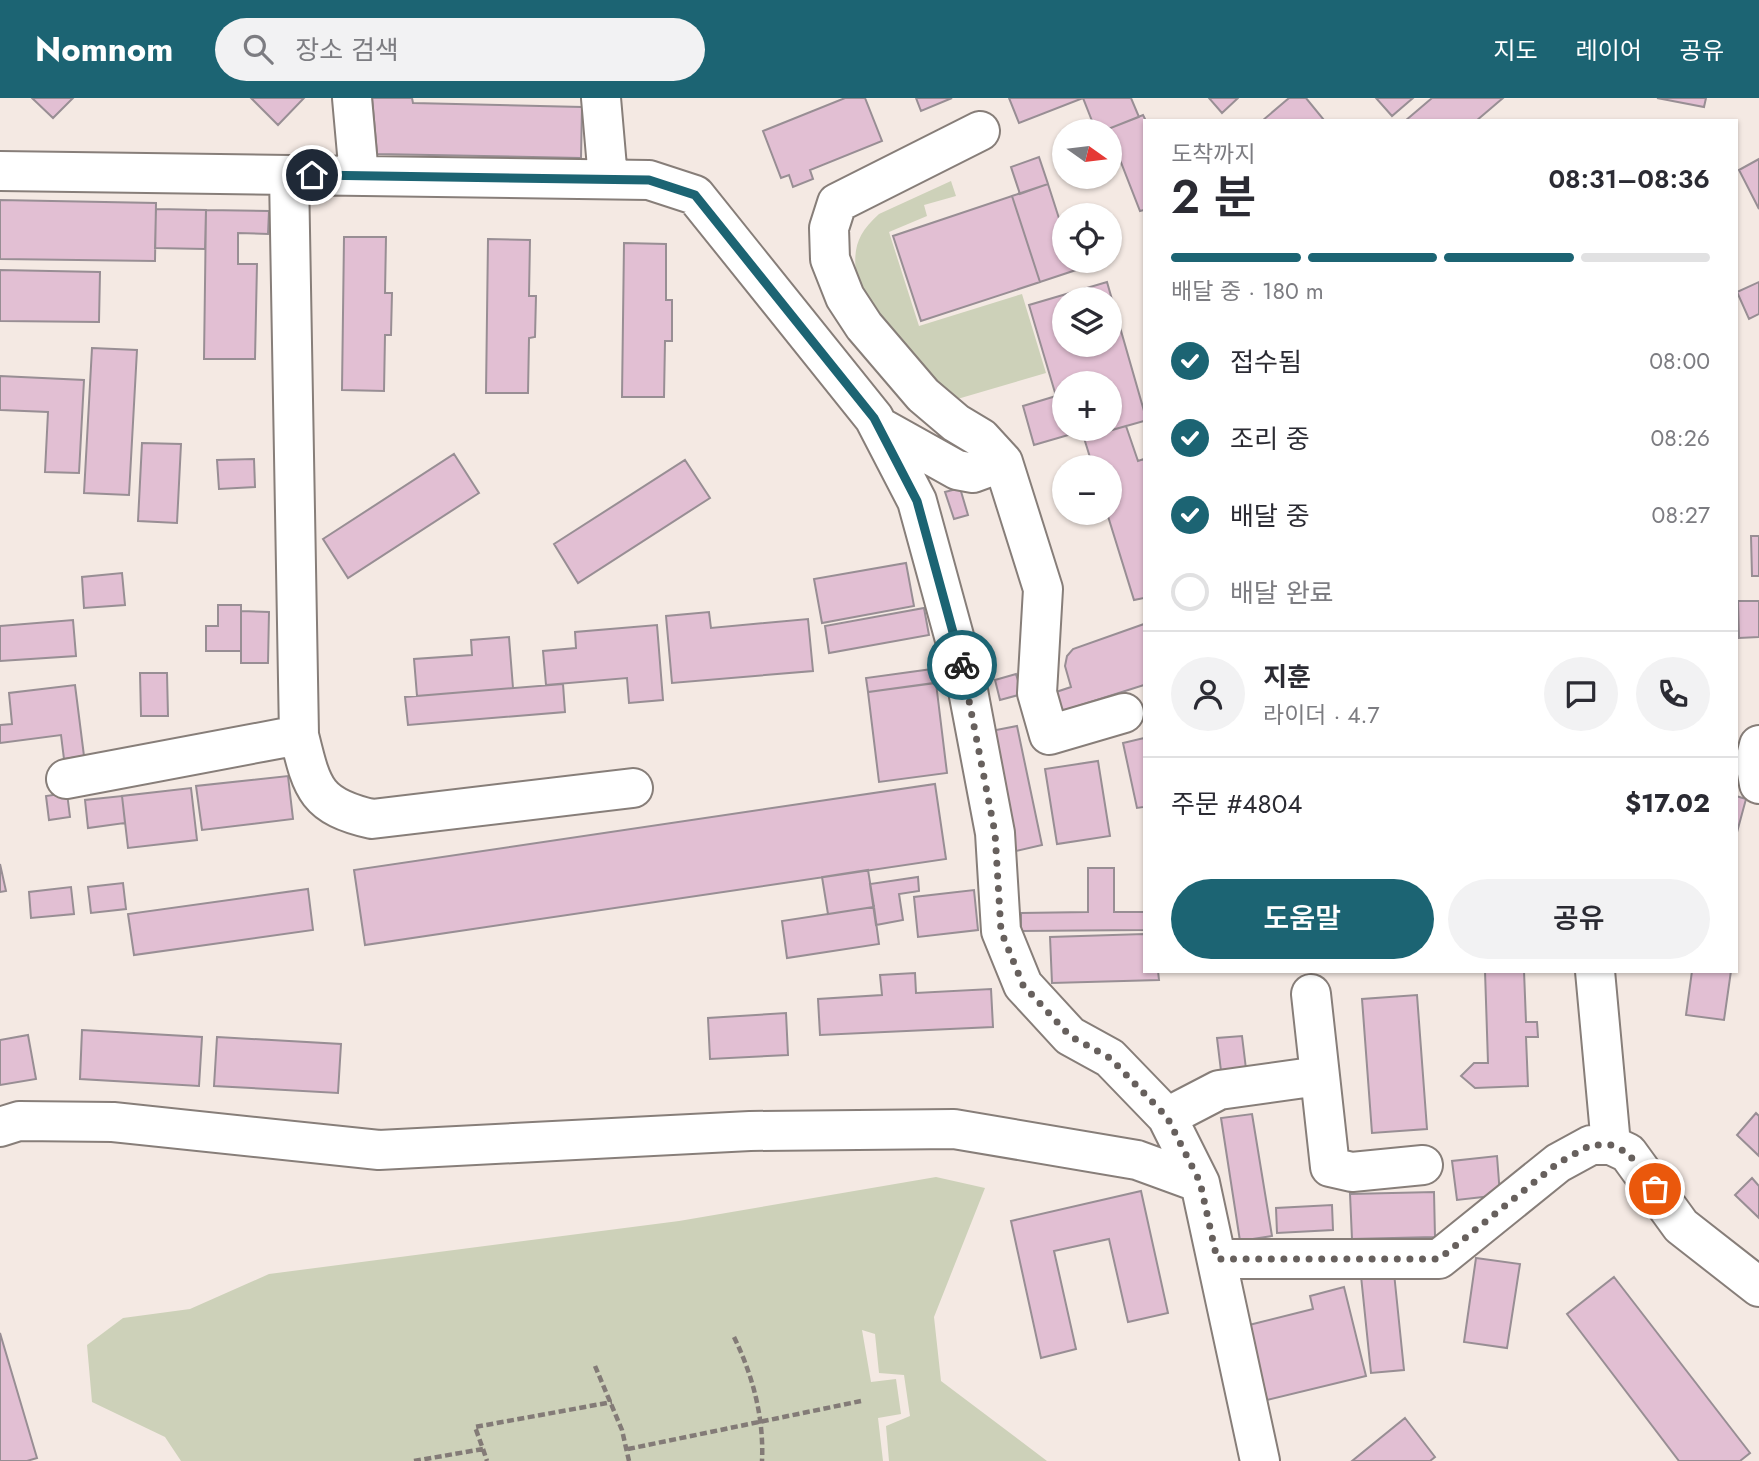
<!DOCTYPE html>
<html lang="ko">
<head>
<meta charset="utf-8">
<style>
  :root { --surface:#fff; --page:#f2f2f3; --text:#2b2b33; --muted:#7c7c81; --line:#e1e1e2; --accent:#1c6473 }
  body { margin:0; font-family:Jost,"Noto Sans KR",sans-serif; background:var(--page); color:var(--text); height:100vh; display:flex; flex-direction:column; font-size:26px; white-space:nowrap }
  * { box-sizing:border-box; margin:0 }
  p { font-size:23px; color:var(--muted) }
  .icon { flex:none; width:38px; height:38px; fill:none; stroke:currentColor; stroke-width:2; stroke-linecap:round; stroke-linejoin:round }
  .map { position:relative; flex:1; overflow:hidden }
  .panel { position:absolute; left:1143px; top:21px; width:595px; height:854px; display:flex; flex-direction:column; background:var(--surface); border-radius:0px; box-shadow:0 2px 5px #0004 }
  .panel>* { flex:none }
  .needle { width:46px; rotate:104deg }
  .tools { position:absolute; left:1052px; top:21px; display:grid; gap:14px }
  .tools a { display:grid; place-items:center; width:70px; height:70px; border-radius:50%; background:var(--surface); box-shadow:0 2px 5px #0004; font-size:35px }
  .pin { position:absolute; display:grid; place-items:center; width:60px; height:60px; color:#fff; margin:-30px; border:4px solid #fff; border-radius:50%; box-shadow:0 2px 7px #0007 }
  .courier { position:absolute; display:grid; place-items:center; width:70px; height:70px; margin:-35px; border:5px solid #1c6473; border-radius:50%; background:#fff; color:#222; box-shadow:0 2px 9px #0007 }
  .headline em { font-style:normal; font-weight:600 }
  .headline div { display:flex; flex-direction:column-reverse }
  .headline { display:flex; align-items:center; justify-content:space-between; height:119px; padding:0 28px }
  h1 { font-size:46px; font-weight:600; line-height:52px }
  .bar { display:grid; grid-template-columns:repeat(4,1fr); gap:10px 7px; align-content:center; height:84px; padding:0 28px }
  .bar i { height:9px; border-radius:5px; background:var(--line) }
  .bar .selected { background:var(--accent) }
  .bar p { grid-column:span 4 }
  .line { display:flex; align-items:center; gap:18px; padding:0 28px; border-top:2px solid var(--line) }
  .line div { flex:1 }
  .round { display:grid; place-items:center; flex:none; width:74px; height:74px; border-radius:37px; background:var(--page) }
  ol { padding:0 28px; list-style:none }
  li { display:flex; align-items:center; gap:21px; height:77px }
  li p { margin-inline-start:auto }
  li .icon { padding:7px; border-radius:50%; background:var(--accent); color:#fff; stroke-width:4 }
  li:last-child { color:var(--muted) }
  li i { width:38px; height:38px; border:4px solid var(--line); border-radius:50% }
  .primary-button { display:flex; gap:14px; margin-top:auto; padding:14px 28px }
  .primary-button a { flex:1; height:80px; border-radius:42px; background:var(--accent); color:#fff; font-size:28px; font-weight:600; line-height:80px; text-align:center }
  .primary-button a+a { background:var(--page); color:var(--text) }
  header { display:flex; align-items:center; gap:42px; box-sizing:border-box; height:98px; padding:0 35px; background:var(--accent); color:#fff }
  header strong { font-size:33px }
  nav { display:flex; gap:38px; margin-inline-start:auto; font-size:24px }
  .search { width:490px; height:63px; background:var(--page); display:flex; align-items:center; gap:18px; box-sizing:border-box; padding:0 24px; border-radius:38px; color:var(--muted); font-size:26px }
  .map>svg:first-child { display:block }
  .green { fill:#cdd1b9 }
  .building { fill:#e2bfd3; stroke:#988e94; stroke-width:2; fill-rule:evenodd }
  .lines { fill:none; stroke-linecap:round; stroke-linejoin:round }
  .minor-casing { stroke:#877e79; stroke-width:42 }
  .path { stroke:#837b77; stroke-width:4.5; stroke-dasharray:7 3.5; stroke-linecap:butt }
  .minor { stroke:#fff; stroke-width:38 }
  .done { stroke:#67605d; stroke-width:7; stroke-dasharray:0 12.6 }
  .route { stroke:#1c6473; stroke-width:9 }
</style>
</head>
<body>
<header>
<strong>Nomnom</strong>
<div class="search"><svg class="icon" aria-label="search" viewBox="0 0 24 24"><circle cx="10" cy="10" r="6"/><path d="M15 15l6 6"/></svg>장소 검색</div>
<nav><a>지도</a><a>레이어</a><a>공유</a></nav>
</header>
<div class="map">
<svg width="1759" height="1363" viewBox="0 0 1759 1363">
  <rect width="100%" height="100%" fill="#f4e9e3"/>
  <path class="green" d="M951,83L956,98L924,107L927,118L889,134L919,228L1022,196L1046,275L954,302L858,192C853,157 852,140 879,116Z
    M936,1079L985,1090L934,1219L941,1283L1047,1363H889L886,1328L910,1318L904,1277L879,1275L875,1236L862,1232L871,1284L896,1281L901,1316L878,1320L883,1363H181L165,1339L92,1304L87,1247L123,1220L190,1211L269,1176L679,1123Z"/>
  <path class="building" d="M32,0H73L53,20Z
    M251,0H304L278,27Z
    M372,0H412L413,5L582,9L581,60L377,56Z
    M845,0H865L882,43L810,72L813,81L793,89L789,77L781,80L763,33Z
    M916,0H952L921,13Z
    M1009,0H1083L1019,25Z
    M1083,0H1131L1139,19L1103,33H1096Z
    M1209,0H1238L1222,15Z
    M1289,0H1306L1324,22L1262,23Z
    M1376,0H1413L1392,18Z
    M1432,0H1503L1476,23H1405Z
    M1657,0H1706L1704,9Z
    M1143,17L1146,23L1144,112L1140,113L1108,31Z
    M1039,59L1048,86L1020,96L1011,69Z
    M1759,61V111L1739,72Z
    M1048,86L1064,136V163H1073L1076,172L1040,184L1012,98Z
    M1012,98L1040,184L921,223L893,138Z
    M0,102L156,105L155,163L0,161Z
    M156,111L206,112L205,151L155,150Z
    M206,112L269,113L268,136L238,135V166H257L255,261H204Z
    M344,139H386L385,195H392L391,237H385L384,293L342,292Z
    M488,141L530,142L529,198H536L535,239L529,240L528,295H486Z
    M624,145L666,146V202H672V243H665L664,299H622Z
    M0,172L100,174L99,224L0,223Z
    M1107,184L1144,313V323L1084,340L1082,333L1034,347L1023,308L1056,298L1029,207ZM1064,201H1110V247H1064ZM1064,285H1110V331H1064Z
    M1759,184V216L1749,221L1737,194Z
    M92,250L137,252L129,397L84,395Z
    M0,278L84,282L79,375L45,374L48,314L0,312Z
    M1126,328L1138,363L1144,361V500L1134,502L1107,415H1110V369H1093L1084,340Z
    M142,345L181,346L177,425L138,423Z
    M454,356L479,395L348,480L323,441Z
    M254,361L255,389L219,391L217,362Z
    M685,362L710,400L578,485L554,446Z
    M960,390L968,417L954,421L945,394Z
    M1751,438H1759V478H1752Z
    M906,465L914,508L822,525L814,481Z
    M122,475L125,507L84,510L82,479Z
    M1738,503H1759V539L1739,540Z
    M218,507H241V553H206V528H218Z
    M924,510L929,537L829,555L825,528Z
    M241,513L269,514L268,565H241Z
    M709,514L711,530L808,521L813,573L672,585L666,518Z
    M73,522L76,558L0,563V528Z
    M1144,526V587L1056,615L1050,596L1071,589L1065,568L1067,558L1073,551Z
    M657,527L663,602L629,605L627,580L546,587L543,553L576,550L575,534Z
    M509,539L513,590L417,598L414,561L472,557L471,542Z
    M947,569L948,583L868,594L866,580Z
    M140,575H167L168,618H141Z
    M1016,576L1022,596L1000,602L995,582Z
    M936,585L947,675L879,684L868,594Z
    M563,586L565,614L408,627L405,599Z
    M75,587L84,658L64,661L61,637L0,645V627L12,626L9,595Z
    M1017,628L1042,747L1016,753L991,633Z
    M1144,640V709L1137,710L1123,645Z
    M1098,663L1110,738L1057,746L1045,671Z
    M288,678L293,721L202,732L196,688Z
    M935,686L946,761L365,847L354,772Z
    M191,690L197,742L128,750L122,698Z
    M67,695L70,719L49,722L46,698Z
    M122,698L125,725L88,730L85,702Z
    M1736,698L1746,701L1736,738Z
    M0,766L6,793L0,794Z
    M1088,770H1114V814H1144V832L1021,833V815L1088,814Z
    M868,772L874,809L828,816L822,779Z
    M918,779L919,793L899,796L903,822L876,827L870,786Z
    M123,785L126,811L91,815L88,789Z
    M71,789L74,816L31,820L29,794Z
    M308,791L313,832L134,857L128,816Z
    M974,792L978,832L918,839L914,799Z
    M874,809L879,846L787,860L782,823Z
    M1144,836V873H1158L1159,882L1052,885L1050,839Z
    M1485,873H1524L1526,924H1537L1538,939H1526L1528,988L1475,990L1461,978L1474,965H1488Z
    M1692,873H1731L1724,922L1686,917Z
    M915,875L916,895L991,891L993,929L820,937L818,901L882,897L880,877Z
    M1417,897L1427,1031L1372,1035L1362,901Z
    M786,915L788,957L710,961L708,920Z
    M82,932L202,939L199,988L80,981Z
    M28,937L36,981L0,987V942Z
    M1242,938L1246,971L1221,973L1217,940Z
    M217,939L341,946L338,995L214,988Z
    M1756,1015L1759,1018V1058L1737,1037Z
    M1252,1016L1272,1138L1240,1143L1221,1020Z
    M1497,1058L1500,1097L1457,1102L1452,1063Z
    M1752,1080L1759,1088V1120L1735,1097Z
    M1141,1093L1168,1215L1128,1224L1109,1141L1054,1153L1076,1251L1041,1260L1011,1123Z
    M1434,1094L1435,1139L1352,1141L1350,1096Z
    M1332,1107L1333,1132L1277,1135L1276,1110Z
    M1476,1160L1520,1166L1507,1250L1464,1244Z
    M1394,1175L1404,1272L1371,1275L1361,1178Z
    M1614,1179L1750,1355L1740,1363H1679L1567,1216Z
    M1344,1189L1366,1278L1267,1302L1249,1227L1313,1211L1310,1198Z
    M0,1235L37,1360L27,1363H0Z
    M1405,1320L1435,1359L1430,1363H1352Z"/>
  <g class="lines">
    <g class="minor-casing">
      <path id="minor" d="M352,0L359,78
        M601,0L608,81
        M980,33L837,105L829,130L830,161L845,199L864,228L923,297L956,325L981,340L1003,364L1043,491L1037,595L1049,637L1124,615
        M0,73L649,82L695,97L874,320L917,403L966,582L995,735L1001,833L1023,887L1070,938L1110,960L1167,1019L1200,1085L1260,1363
        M289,77L299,637C312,690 315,708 372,721L633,690
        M880,329L957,372L973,375L1003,364
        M1759,647L1755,663L1759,686
        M66,681L299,637
        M1595,873L1611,1047
        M1311,896L1330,1069L1352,1074L1423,1067
        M1167,1019L1219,992L1319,978
        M0,1029L19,1023L113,1024L379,1052L750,1033L954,1031L1137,1062L1200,1085
        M1217,1161H1439L1558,1065L1591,1047H1611L1628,1055L1681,1128L1759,1189"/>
    </g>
    <path class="path" d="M734,1239C753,1278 764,1320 762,1363
      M595,1268L622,1332L629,1363
      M483,1351L487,1363
      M628,1351L861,1303
      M414,1363L483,1351L475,1329L612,1304"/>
    <use href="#minor" class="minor"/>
  </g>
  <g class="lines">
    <path class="done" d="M962,567L995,735L1001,833L1023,887L1070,938L1110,960L1167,1019L1200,1084L1217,1161H1439L1558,1065L1591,1047H1611L1628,1055L1655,1091"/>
    <path class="route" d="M312,77L649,82L695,97L874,320L917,403L962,567"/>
  </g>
</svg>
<div class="tools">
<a><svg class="needle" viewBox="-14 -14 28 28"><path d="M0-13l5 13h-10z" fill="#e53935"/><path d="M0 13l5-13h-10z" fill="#7c7c81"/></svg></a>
<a><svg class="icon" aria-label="locate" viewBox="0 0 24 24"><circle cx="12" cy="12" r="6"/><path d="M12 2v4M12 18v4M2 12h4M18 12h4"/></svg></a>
<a><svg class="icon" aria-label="layers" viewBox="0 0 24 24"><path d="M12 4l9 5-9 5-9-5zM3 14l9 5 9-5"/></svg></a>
<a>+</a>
<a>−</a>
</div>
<div class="pin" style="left:1655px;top:1091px;background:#ea580c"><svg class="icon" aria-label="bag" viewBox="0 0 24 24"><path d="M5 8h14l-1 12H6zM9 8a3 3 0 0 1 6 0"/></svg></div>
<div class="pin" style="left:312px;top:77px;background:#1f2937"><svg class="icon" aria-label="home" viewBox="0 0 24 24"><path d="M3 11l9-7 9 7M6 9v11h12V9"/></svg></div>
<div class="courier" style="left:962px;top:567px"><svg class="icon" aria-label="bike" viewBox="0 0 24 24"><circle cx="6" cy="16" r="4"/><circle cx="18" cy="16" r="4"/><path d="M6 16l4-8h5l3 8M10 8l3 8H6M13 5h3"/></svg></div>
<section class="panel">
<div class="headline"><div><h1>2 분</h1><p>도착까지</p></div><em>08:31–08:36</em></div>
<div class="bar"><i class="selected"></i><i class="selected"></i><i class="selected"></i><i></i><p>배달 중 · 180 m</p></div>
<ol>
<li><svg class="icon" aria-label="check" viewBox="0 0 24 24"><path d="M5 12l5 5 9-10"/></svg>접수됨<p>08:00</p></li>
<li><svg class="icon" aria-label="check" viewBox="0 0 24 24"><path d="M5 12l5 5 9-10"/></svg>조리 중<p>08:26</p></li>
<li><svg class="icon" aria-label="check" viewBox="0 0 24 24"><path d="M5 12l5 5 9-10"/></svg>배달 중<p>08:27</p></li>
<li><i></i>배달 완료</li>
</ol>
<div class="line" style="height:126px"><a class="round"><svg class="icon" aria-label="person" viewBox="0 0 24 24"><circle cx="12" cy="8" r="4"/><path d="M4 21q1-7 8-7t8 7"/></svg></a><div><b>지훈</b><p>라이더 · 4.7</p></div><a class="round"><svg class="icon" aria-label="chat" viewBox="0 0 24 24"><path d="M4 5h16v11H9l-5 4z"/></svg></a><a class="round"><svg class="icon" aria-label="phone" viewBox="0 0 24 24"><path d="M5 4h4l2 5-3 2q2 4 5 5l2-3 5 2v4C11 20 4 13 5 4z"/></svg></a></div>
<div class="line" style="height:91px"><div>주문 #4804</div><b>$17.02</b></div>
<div class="primary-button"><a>도움말</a><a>공유</a></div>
</section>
</div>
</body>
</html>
